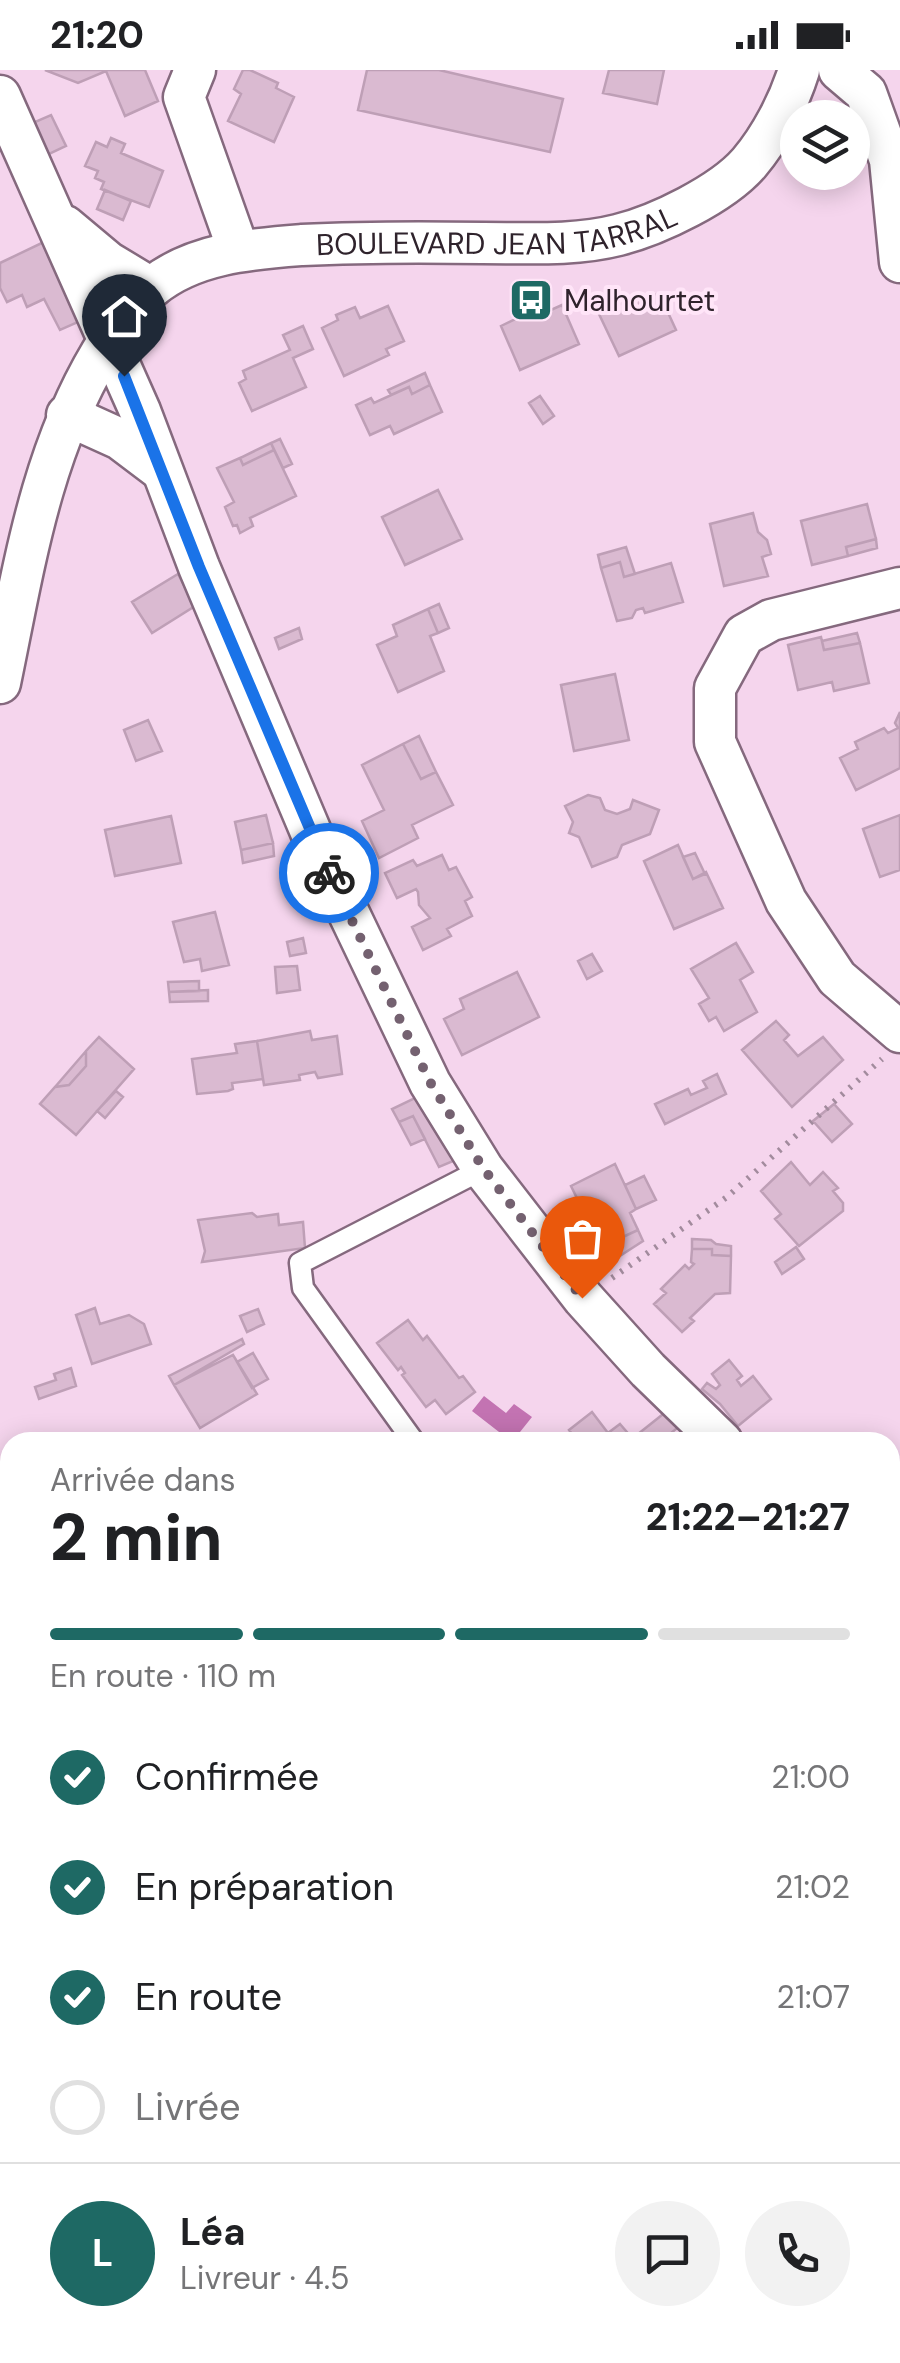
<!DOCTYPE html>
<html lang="fr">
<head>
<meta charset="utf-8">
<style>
  :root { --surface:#fff; --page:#f2f2f2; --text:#202124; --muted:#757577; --line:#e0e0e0; --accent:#1e6964 }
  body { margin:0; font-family:"DM Sans",sans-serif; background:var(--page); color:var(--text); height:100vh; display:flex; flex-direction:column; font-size:38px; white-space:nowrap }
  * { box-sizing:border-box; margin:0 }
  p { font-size:32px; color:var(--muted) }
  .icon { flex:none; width:55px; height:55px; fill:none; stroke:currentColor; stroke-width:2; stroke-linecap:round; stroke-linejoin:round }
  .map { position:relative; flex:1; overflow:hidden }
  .drawer { position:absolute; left:0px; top:1362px; width:900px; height:932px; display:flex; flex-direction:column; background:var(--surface); border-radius:30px 30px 0 0; box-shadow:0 5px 25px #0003 }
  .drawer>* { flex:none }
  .tools { position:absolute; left:780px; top:30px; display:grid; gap:20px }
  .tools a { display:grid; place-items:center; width:90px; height:90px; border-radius:50%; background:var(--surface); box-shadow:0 5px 25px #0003; font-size:50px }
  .pin { position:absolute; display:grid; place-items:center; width:85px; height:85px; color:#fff; margin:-102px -42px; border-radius:50% 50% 50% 0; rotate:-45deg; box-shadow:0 0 10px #0007 }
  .pin .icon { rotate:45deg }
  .courier { position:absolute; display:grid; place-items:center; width:100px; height:100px; margin:-50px; border:8px solid #1a73e8; border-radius:50%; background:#fff; color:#222; box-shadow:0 2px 12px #0007 }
  .summary em { font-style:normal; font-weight:800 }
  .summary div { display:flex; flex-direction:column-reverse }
  .summary { display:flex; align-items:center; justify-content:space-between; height:170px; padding:0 50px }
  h1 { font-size:65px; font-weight:800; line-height:75px }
  .bar { display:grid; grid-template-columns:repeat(4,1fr); gap:15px 10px; align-content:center; height:120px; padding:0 50px }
  .bar i { height:12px; border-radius:8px; background:var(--line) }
  .bar .selected { background:var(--accent) }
  .bar p { grid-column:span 4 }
  .line { display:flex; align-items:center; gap:25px; padding:0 50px; border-top:2px solid var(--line) }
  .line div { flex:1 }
  .round { display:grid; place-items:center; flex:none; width:105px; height:105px; border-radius:52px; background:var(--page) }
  ol { padding:0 50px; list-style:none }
  li { display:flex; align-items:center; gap:30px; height:110px }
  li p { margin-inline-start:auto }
  li .icon { padding:10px; border-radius:50%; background:var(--accent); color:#fff; stroke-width:4 }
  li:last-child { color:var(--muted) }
  li i { width:55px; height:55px; border:5px solid var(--line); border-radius:50% }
  .status { display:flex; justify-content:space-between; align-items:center; height:70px; padding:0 50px; background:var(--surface); direction:ltr }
  .status svg { height:28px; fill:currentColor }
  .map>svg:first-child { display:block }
  .water { fill:#c373b2 }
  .building { fill:#dabad1; stroke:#be9fb6; stroke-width:2.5 }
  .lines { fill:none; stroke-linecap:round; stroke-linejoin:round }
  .service-casing { stroke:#85697e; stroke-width:25 }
  .minor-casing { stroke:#85697e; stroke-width:45 }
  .path { stroke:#a28b9d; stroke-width:6; stroke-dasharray:2.5 8; stroke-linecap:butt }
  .service { stroke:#fff; stroke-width:20 }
  .minor { stroke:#fff; stroke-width:40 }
  .done { stroke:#746170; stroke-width:10; stroke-dasharray:0 18 }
  .route { stroke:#1a73e8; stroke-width:12 }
  .labels { text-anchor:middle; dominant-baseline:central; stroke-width:8; stroke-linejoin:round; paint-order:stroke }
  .street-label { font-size:30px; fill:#2f232c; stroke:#ffe5f8 }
  .poi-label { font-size:30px; fill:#2f232c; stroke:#ffe5f8; text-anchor:start }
</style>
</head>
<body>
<div class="status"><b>21:20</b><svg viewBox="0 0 49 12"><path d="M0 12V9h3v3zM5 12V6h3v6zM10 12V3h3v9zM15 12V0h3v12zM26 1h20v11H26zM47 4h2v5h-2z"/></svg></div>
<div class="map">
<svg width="900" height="2293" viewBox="0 0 900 2293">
  <rect width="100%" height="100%" fill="#f5d5ed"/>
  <path class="water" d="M484,1326L506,1343L514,1334L532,1347L512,1372L472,1341Z"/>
  <path class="building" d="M45,0H145L158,31L125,46L106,1L78,13Z
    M243,0H250L278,13L276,18L294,27L274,72L228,51L241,24L234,19Z
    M367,0H439L563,29L550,82L358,40Z
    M609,0H664L657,34L603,23Z
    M51,45L66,76L47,85L28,55Z
    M111,68L125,74L121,83L163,101L149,137L101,119L104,112L95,108L98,101L85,96L96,72L107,77Z
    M105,120L131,131L123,150L97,139Z
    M46,171L85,249L60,260L44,229L27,237L22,225L7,232L0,218V193Z
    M659,223L676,260L619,286L599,244L637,226L641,232Z
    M562,235L579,274L520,300L501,256L540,237L542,244Z
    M388,236L404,271L386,279L389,285L344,306L322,258L338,250L336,245L355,237L360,248Z
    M303,256L313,279L293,288L306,317L252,341L239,313L246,309L243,301L290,280L283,265Z
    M425,303L430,315L412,324L409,317L391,325L388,320Z
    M430,315L442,342L394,364L390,356L370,365L356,335L371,328L374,333L409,317L412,324Z
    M540,326L554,346L543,354L529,333Z
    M280,369L292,394L283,398L271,373Z
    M271,373L274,380L243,395L240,388Z
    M274,380L296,426L250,448L253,456L240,463L237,455L233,456L225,437L234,432L217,398L240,388L243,395Z
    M438,420L462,469L405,495L382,447Z
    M867,434L876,469L846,477L848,486L812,495L801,451Z
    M753,443L758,462L767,470L771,484L762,487L768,506L724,516L710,454Z
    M876,469L877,478L848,486L846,477Z
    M626,477L635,504L624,507L620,492L601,498L598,485Z
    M620,492L624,507L671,493L683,532L645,543L643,538L636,540L632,548L617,551L601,498Z
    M178,504L195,536L152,563L132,532Z
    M439,534L449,558L438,563L428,539Z
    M428,539L438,563L430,566L444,601L398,622L377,575L397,566L393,555Z
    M299,558L302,569L279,579L275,568Z
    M857,563L860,573L824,580L822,571Z
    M821,567L824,580L860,573L869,613L834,621L832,612L798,620L788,575Z
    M615,604L629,670L574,681L561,615Z
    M900,642V698L856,720L840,688L858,679L855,672L884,658L888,663L898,658L895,653Z
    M148,650L162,681L136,691L124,660Z
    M419,666L436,702L421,709L403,674Z
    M403,674L421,709L436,702L453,735L412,755L418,768L379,788L362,751L384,740L362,695Z
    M588,725L600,728L605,740L617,744L630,739L633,730L659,740L650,764L622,775L617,787L592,797L579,767L569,763L573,752L565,736Z
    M266,745L273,773L241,780L235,752Z
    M900,745V800L880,807L863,759Z
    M171,746L181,793L115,806L105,760Z
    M273,773L274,786L243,793L241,780Z
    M678,775L693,809L706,802L723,838L674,859L644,791Z
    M695,783L705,804L693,809L683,787Z
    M442,785L449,800L456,797L472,827L465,831L472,846L447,859L451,866L423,880L412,857L430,848L419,835L418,822L416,819L397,828L385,803L413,790L417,796Z
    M215,842L229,895L202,901L200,889L184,892L173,852Z
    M303,868L306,883L290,886L287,872Z
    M736,873L753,902L740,910L757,942L724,961L716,947L709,951L699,934L709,928L691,899Z
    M592,884L602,901L587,909L578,891Z
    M297,896L300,920L277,923L275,897Z
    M517,902L539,947L462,985L444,949L464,939L460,929Z
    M199,911V921L169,922L168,912Z
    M208,920V931L170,932L169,922Z
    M776,951L789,965L784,970L798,986L823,967L843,990L792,1037L742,980Z
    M310,961L312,970L337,966L342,1004L318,1008L315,1002L299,1005L300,1010L264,1015L257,971Z
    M99,967L134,999L76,1065L40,1034L55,1017L69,1015L86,996V981Z
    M257,971L263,1009L232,1013L233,1019L228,1021L197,1024L192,989L237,983L235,974Z
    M86,981V996L69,1015L55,1017Z
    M717,1004L726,1024L665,1054L655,1034L688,1019L691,1025L707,1018L703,1011Z
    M116,1021L123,1027L105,1048L97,1041Z
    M419,1026L458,1089L439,1097L413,1046L399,1052L392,1039Z
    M834,1034L852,1054L832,1072L813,1051Z
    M413,1046L425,1069L411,1075L399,1052Z
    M791,1092L810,1115L823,1102L838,1118L833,1121L843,1133V1141L799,1176L775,1149L781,1144L761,1121Z
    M615,1094L636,1139L630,1143L638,1160L601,1177L571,1116Z
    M644,1106L656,1130L636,1139L625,1115Z
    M252,1143L257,1147L278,1144L279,1155L303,1152L305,1178L202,1192L205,1181L198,1150Z
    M638,1160L643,1171L609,1193L601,1177Z
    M692,1169L711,1170L716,1174L731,1176V1186L712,1185V1179H692Z
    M796,1177L804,1189L782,1204L775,1192Z
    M692,1179H712V1185L731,1186L730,1223L715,1224L690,1248L694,1251L682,1262L654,1234L666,1223L661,1219L685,1195L689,1199L694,1194L691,1192Z
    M95,1238L100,1254L129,1245L144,1254L151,1274L92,1294L76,1245Z
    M258,1239L264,1254L247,1262L240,1246Z
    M408,1250L423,1270L427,1266L459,1308L463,1306L475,1322L446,1344L435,1330L426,1337L402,1305L405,1303L401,1297L398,1300L377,1273Z
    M242,1269L244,1274L174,1315L169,1306Z
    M253,1283L268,1309L252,1318L237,1292Z
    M233,1285L257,1324L200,1358L174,1315Z
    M729,1290L742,1306L737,1310L741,1316L753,1306L771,1329L738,1356L720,1334L702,1319L707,1313L716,1319L720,1315L712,1304Z
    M71,1298L76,1316L39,1329L35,1317L56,1310L54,1304Z
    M667,1341L681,1355L660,1372H628Z
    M592,1342L608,1363L616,1372H578L569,1360Z
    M620,1354L632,1368L628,1372H616L608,1363Z
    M10,1408V1473L0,1478V1436L8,1432L0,1413Z
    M890,1457L900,1466V1509L890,1499Z
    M900,1732V1811L890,1824V1745Z
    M0,2101L10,2104V2144L0,2141Z
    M890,2174L900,2182L898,2209L890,2203Z
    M5,2239L10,2241V2277L0,2274V2249Z"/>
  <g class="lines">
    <g class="service-casing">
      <path id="service" d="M414,1372L303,1218L300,1193L483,1099"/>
    </g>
    <g class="minor-casing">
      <g id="minor">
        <path d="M195,0L184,27L238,179"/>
        <path d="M839,0L866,23L890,90L900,192"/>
        <path d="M0,26L140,341L199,497L319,781L430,1013L483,1099L583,1228L648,1300L722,1372"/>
        <path d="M65,156L108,192L151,218"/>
        <path d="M67,345L120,369L161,400"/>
        <path d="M900,518L771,550L744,565L715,618V672L786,831L837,908L900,962"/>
        <path id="s1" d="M0,613C24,497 40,385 101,283C115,260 131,234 152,217C194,183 250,179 302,175C362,172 422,172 483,173C527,173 575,176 618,165C658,155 722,124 749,93C771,67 789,32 799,0"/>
        <path d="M890,1523L900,1532"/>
        <path d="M0,1616L10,1631"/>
        <path d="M0,2031L10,2032"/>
        <path d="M546,2285L555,2293"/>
      </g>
    </g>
    <path class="path" d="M612,1208L727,1127L882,989"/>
    <use href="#service" class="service"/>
    <use href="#minor" class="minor"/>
  </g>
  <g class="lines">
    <path class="done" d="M329,803L430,1012L483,1098L582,1228"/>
    <path class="route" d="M124,306L199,497L329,803"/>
  </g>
  <defs>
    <g id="bus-square" transform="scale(2.25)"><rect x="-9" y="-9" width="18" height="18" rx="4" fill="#1e6964" stroke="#ffe5f8"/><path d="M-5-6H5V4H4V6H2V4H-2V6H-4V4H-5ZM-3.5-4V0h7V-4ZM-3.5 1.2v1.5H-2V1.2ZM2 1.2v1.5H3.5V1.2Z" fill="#fff"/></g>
  </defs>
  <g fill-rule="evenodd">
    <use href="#bus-square" x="531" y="230"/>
  </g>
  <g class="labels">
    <g class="street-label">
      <text stroke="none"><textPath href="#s1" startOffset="785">BOULEVARD JEAN TARRAL</textPath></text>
    </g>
    <g class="poi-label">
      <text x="564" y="230">Malhourtet</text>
    </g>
  </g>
</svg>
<div class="tools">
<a><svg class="icon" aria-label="layers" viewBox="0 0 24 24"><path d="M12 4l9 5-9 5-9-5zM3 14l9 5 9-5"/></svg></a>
</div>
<div class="pin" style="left:582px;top:1228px;background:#ea580c"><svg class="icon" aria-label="bag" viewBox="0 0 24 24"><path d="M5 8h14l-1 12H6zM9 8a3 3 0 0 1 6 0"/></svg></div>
<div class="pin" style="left:124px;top:306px;background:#1f2937"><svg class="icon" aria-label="home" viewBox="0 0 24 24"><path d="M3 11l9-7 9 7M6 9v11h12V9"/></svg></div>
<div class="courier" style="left:329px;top:803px"><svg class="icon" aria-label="bike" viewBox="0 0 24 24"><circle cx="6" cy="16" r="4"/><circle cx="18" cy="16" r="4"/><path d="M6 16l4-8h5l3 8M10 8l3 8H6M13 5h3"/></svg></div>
<section class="drawer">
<div class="summary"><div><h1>2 min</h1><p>Arrivée dans</p></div><em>21:22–21:27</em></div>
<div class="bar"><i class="selected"></i><i class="selected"></i><i class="selected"></i><i></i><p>En route · 110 m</p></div>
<ol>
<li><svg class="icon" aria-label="check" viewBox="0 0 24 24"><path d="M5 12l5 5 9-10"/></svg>Confirmée<p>21:00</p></li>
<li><svg class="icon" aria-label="check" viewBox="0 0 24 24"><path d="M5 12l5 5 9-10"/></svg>En préparation<p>21:02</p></li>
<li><svg class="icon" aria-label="check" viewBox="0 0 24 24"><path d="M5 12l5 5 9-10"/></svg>En route<p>21:07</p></li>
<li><i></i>Livrée</li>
</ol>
<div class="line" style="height:180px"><b class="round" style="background:var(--accent);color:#fff">L</b><div><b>Léa</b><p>Livreur · 4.5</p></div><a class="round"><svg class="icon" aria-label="chat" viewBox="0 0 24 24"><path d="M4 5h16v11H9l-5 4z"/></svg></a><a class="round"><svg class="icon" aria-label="phone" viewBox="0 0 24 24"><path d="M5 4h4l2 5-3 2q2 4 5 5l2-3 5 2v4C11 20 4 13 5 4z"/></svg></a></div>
</section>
</div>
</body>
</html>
